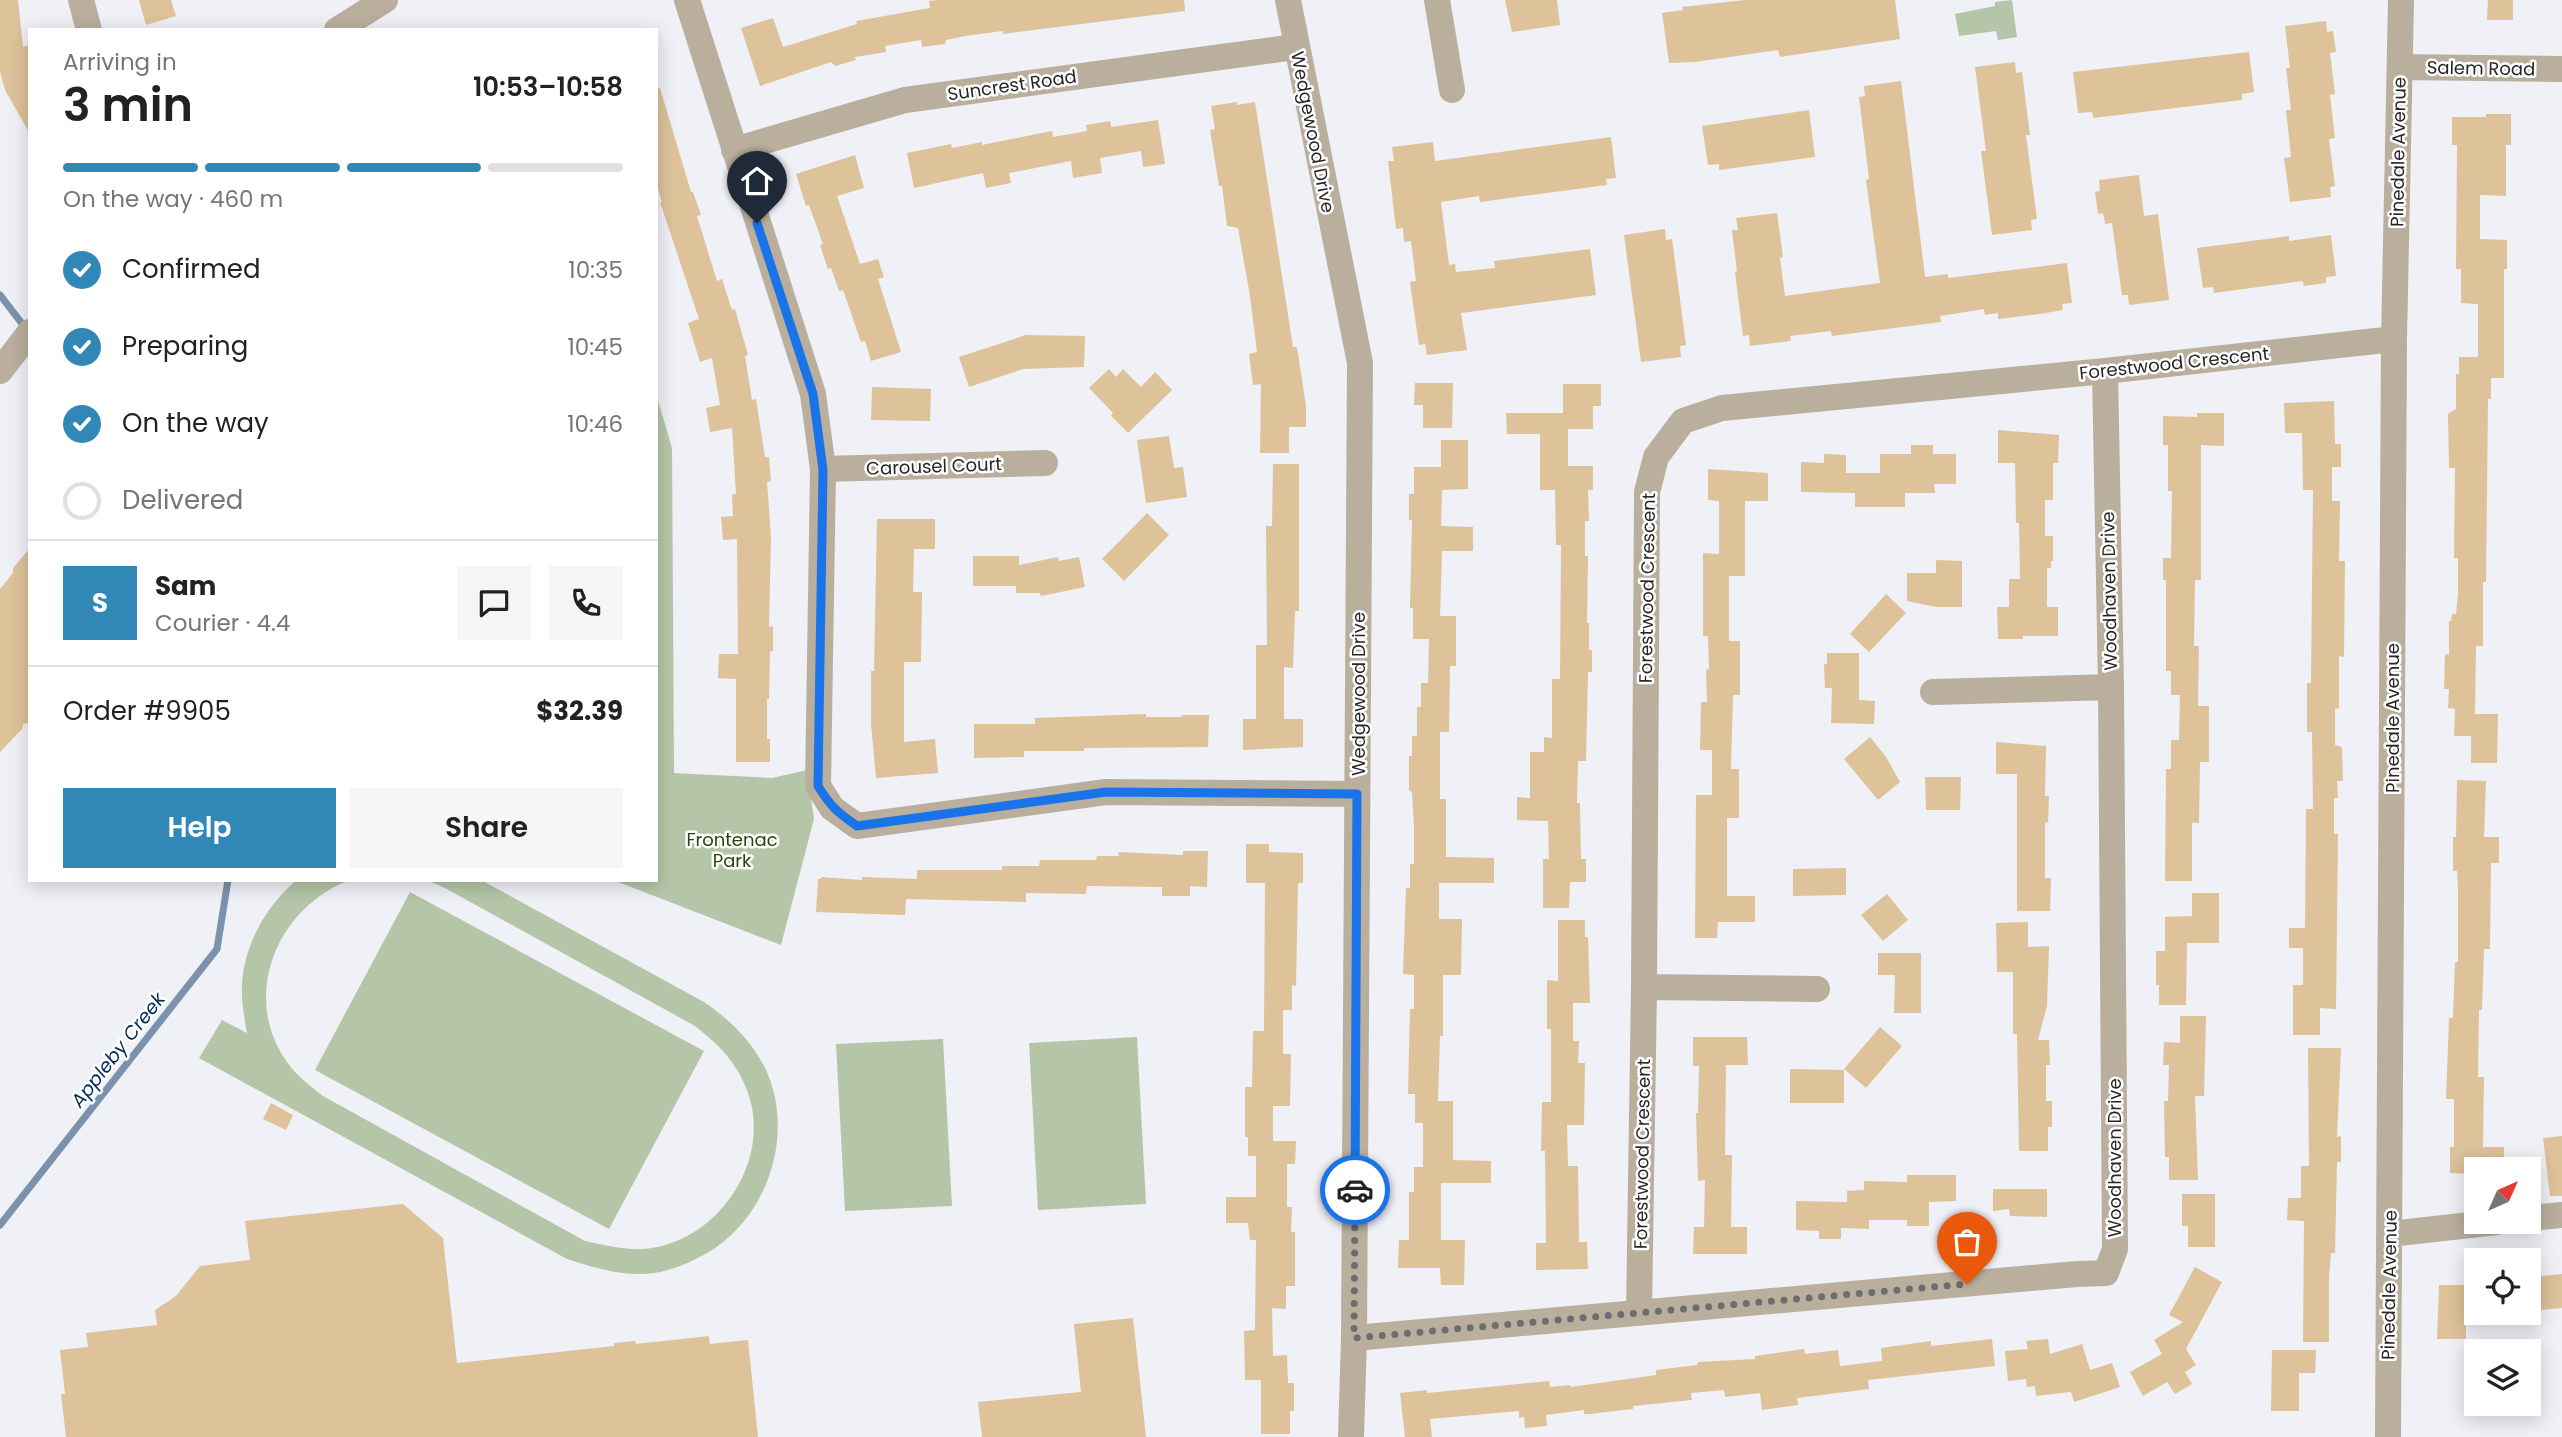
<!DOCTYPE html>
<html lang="en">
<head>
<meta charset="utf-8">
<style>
  :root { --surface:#fff; --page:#f6f6f6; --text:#222; --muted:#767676; --line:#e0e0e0; --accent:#3187b6 }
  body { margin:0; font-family:Poppins,sans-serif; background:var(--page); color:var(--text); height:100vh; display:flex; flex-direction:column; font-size:26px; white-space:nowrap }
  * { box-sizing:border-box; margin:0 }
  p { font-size:23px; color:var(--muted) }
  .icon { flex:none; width:38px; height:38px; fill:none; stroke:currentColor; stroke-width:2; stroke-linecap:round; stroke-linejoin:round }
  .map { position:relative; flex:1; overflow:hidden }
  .sheet { position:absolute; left:28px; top:28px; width:630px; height:854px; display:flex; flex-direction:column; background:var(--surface); border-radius:0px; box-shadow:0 4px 18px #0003 }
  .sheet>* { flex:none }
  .needle { width:46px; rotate:45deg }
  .buttons { position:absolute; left:2464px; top:1157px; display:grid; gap:14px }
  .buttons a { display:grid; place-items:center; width:77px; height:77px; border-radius:0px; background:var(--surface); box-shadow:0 4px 18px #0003; font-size:35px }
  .pin { position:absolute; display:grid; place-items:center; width:60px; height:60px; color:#fff; margin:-72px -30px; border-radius:50% 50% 50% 0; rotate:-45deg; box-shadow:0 0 7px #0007 }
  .pin .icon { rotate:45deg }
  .courier { position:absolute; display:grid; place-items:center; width:70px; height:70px; margin:-35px; border:5px solid #1a73e8; border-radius:50%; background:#fff; color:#222; box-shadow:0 2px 9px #0007 }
  .headline em { font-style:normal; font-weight:600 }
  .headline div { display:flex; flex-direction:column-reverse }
  .headline { display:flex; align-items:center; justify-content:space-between; height:119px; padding:0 35px }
  h1 { font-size:46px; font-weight:600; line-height:52px }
  .bar { display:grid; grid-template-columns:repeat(4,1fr); gap:10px 7px; align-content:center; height:84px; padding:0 35px }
  .bar i { height:9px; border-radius:5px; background:var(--line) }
  .bar .selected { background:var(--accent) }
  .bar p { grid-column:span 4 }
  .line { display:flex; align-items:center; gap:18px; padding:0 35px; border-top:2px solid var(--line) }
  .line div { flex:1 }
  .round { display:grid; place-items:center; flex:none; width:74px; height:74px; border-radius:0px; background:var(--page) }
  ol { padding:0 35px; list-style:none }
  li { display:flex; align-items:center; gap:21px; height:77px }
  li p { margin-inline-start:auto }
  li .icon { padding:7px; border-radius:50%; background:var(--accent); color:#fff; stroke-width:4 }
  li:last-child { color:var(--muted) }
  li i { width:38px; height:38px; border:4px solid var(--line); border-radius:50% }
  .button { display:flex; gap:14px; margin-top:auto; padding:14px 35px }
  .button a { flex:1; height:80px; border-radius:0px; background:var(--accent); color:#fff; font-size:28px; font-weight:600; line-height:80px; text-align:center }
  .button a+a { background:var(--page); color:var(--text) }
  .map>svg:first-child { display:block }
  .green { fill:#b5c6a8 }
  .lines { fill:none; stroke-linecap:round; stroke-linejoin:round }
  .stream { stroke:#7c92ac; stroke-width:7 }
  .building { fill:#ddc29a }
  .minor { stroke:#baaf9d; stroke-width:26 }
  .done { stroke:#6d6d70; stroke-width:7; stroke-dasharray:0 12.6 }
  .route { stroke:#1a73e8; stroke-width:9 }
  .labels { text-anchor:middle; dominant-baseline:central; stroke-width:5; stroke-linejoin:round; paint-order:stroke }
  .street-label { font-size:18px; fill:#262628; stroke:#fff }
  .park-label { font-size:18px; fill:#2a4506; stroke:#fff }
  .water-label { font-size:19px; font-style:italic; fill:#002c57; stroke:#fff }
</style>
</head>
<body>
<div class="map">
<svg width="2562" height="1437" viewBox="0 0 2562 1437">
  <rect width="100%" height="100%" fill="#f0f0f7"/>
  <path class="green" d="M2012,0L2017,37L1998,40L1996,31L1959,36L1955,14L1995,6V2Z
    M656,394L672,448L674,773L772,778L807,770L814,819L781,945L613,880H656Z
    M297,880H350C277,907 240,996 287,1062C296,1075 310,1086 323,1096L585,1241C604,1245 624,1250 643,1249C713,1244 767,1170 751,1103C742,1068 722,1047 695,1026L445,888L426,880H481L704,1002C729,1019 751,1040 765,1068C795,1130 770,1211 715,1248C693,1262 667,1274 640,1274C614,1274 592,1267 567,1259L199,1058L222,1020L247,1033C244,1016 241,1000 242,984C244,945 267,904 297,880Z
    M410,892L704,1051L609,1229L315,1070Z
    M1137,1037L1146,1204L1038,1210L1029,1043Z
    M943,1039L952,1206L845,1211L836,1044Z"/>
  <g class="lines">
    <path class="stream" d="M0,295L27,330
      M0,1225L217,949L228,880"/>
  </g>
  <path class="building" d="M0,0H18L23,47L30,45V134L5,90L0,71Z
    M139,0H171L176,16L146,25Z
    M938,0H1184L1185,11L1003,34V31L965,36L946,40L945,44L922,47L921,40L885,46L886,52L855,57L856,60L835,66L831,62L760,86L741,28L773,18L783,47L857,24L856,21L930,8L929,1Z
    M1505,0H1557L1560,25L1512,32Z
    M1745,0H1895L1900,39L1780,57L1778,50L1695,62L1669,63L1662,13L1683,10L1682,7Z
    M2488,0H2513V20H2487Z
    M2326,21L2327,32L2333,31L2336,52L2330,53L2335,94L2330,95L2335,138L2329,139L2335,186L2330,187L2331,197L2290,202L2284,158L2291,157L2286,110H2291L2286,68H2290L2285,26Z
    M2249,52L2254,92L2242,94V100L2093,118L2092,112L2078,113L2073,72Z
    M2015,62L2016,73L2022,72L2030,135H2026L2037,219L2031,220L2032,230L1992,235L1981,151H1986L1975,67Z
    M1901,81L1925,277L1948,274V278L2067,263L2072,303L2062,304L2063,310L2040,314L1998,319V313L1985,315L1984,309L1940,316L1941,322L1832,336L1831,331L1790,336L1791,341L1750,346L1749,335L1743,336L1735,272L1737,271L1732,230H1738L1736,218L1777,213L1783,257L1780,258L1785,296L1880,283L1866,180L1869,179L1859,97L1865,96L1864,86Z
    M660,88L691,192H693L701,215L697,216L717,281L722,279L732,310L735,309L748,355L745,356L752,400L756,399L765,457H769L771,481L767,482L771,537L769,627L773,626V651H770L769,699H767V739H770V762H736V679L718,678L719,654H738L737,539L723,540L721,517L733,516L732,494H736L732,428L710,432L706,408L720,405L712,358L700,362L688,323L699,319L660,202H662L656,182V89Z
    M1237,102V105L1255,102L1293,347H1297L1306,406V427H1289V453H1260L1261,384L1253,385L1249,354L1257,352L1250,296L1238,228L1227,226L1222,186H1219L1210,130L1215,129L1211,106Z
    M1809,110L1815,157L1719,170V164L1708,165L1702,126Z
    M2486,114H2511V145H2506V196L2480,195V239L2507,240V269H2504V378H2491V399H2488L2486,582H2483V646H2476L2475,714H2498L2497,763H2471V736H2454L2455,709L2448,708L2449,689H2444L2445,654L2449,655V621H2451L2452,614H2456L2458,594V558H2454L2455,468H2449L2448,414L2456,409V374H2459V357H2478V304L2461,303V269H2456L2457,145H2452V117H2486Z
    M1158,120L1165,164L1143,167L1141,151L1100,158L1102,173L1073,178L1071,161L1009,173L1011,183L986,188L983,173L914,188L907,153L951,144L952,148L982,142V145L1052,131L1053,137L1087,131L1086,125L1110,121L1111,127Z
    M1611,137L1616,178L1606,179L1607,185L1480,202L1479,196L1441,202L1449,265L1455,264L1456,272L1495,268L1494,261L1590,249L1596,295L1461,313L1467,350L1427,355L1425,344L1419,345L1413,304L1410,282L1416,281L1411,241L1404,242L1403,228L1396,229L1388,161H1394L1392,147L1433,142L1435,161Z
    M855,155L864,188L837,196L860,264L878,259L884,277L878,279L901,352L871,361L865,341L861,342L843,290L839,291L831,268L828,269L820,245L823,244L809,205L806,206L796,174Z
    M2139,175L2144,216L2158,214L2169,300L2129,305L2128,295H2122L2112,223L2105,224L2103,213L2098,214L2095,192L2100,191L2099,180Z
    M1665,229L1666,240L1672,239L1686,345L1680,346L1681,357L1641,362L1624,235Z
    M2331,235L2336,276L2326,277V283L2304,286L2303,281L2214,293L2213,287L2203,288L2197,248L2289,236V241Z
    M1026,335L1085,336L1084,367L1023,369L969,387L959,357Z
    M1109,369L1116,377L1123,369L1141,387L1155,372L1172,390L1128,433L1111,416L1113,413L1089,388Z
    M1415,383H1453L1452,428H1423V405H1414Z
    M1563,384H1601V406H1593V429H1568V466H1593V490H1588L1589,521H1585V556H1588L1587,623H1589V650H1592V672H1588L1586,761H1578L1577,803H1580L1581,859H1586V882H1570L1569,908H1543V859H1549L1548,821L1517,820V797L1530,798V752H1544V737L1552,738V679H1560L1561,545H1556L1555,490H1540V434H1507L1506,413H1563Z
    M872,387L931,389L930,421L871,420Z
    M2334,401L2335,444H2341V467H2332V501H2340L2339,561H2345L2344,657L2339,656V708L2335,709V745L2342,747L2343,781H2337L2338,798H2334V834H2338L2336,1009L2320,1008V1035H2293V985H2303V948H2289V928H2305L2306,809H2313L2312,732H2307V683H2311L2313,490H2303L2302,433H2285L2284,403Z
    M2197,413H2224V446L2201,445V580H2195L2194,646H2199L2198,706H2209V762H2200L2199,823H2192V881H2165L2166,769H2171V740H2179L2180,695H2171V671H2166V580H2163V558H2171L2172,491H2168V445H2163V416L2197,417Z
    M1998,430L2059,435L2058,463H2053V500H2045V536H2053V561H2051V568H2047V607H2058V636H2023V639H1998L1997,607H2009V579H2020L2019,523H2016L2015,463H1998Z
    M1169,436L1174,468L1183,467L1187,497L1146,503L1137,440Z
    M1441,440H1468V489L1442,490L1441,526L1473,527V551H1442L1440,616H1456V666H1450L1449,732H1440V799H1446V857L1494,858V883H1439V919H1462L1461,975H1443V1036H1440L1438,1101H1453V1160L1491,1161V1183H1441V1240H1465L1464,1285H1441L1440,1268H1398L1399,1240H1409V1192H1414V1167H1423V1123H1415V1094H1408L1410,1009H1414V975L1403,974L1406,888H1410V864H1414V826L1412,792L1409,790V756H1412V736H1417V707H1421V683H1428L1429,639H1413V608H1410L1412,520H1409V494H1414V467H1441Z
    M1911,445H1933V454H1956V484H1934L1935,493H1905V507H1855V493L1801,492V462L1824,463V454L1846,455V473H1880V454H1911Z
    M1273,464H1299V611H1295L1293,668L1284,667V719H1303V747L1243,750V719H1256V645H1267L1266,526H1272Z
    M1708,469L1768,473V501H1745V576H1729V641H1740V695H1733L1731,769H1739V818H1727V896H1755V922H1718L1717,938H1695L1696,795H1712V750H1700L1701,702H1707L1706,670L1709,669L1708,636H1703V553L1719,554V501L1708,500Z
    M1147,513L1169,535L1124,581L1102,559Z
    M877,519H935V549H914L913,592H922L921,662H904V742L935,739L938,773L876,778L871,724V671H874Z
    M30,548V722L23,724L22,729L0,752V589L13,573V568Z
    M973,556H1019V565L1058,557L1059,561L1079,557L1085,587L1041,596L1040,593H1016V586H973Z
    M1936,560L1962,561V607H1936L1907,601V573H1936Z
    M1886,594L1906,613L1869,652L1850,634Z
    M1827,653H1859V700L1875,701L1874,724L1831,723L1832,688H1825L1824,664H1827Z
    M1146,714V717H1182L1181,715H1209L1208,747L1084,748V751H1024V757L974,758V724H1035V718Z
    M1870,737L1886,757L1900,782L1878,800L1844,759Z
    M1996,742L2046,746L2045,796H2049L2048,823L2045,822V878H2051L2050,911H2017V774H1996Z
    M1925,777H1961L1960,810H1926Z
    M2457,780L2486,781L2484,837H2499V863H2491L2490,949H2484L2482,1010H2479L2478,1077H2484L2483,1147H2504V1169H2476V1174L2450,1173V1147H2454V1099H2446L2449,1018H2453L2455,962H2458V891L2457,871H2453V837H2456Z
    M1246,844H1269V852L1303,853V883H1298L1296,986L1292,985V1010H1283V1054H1291L1290,1106H1273V1141H1296L1295,1164H1287V1207H1292L1291,1232H1295V1286H1286V1309L1272,1308L1273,1356L1287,1355L1288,1383H1294V1411H1290V1434H1261V1380H1245L1244,1331L1255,1330L1256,1240H1250L1248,1223H1226V1197H1256V1156H1248V1137H1245V1087H1252L1253,1031H1264L1265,883H1246Z
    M1183,851H1208L1207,887L1190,886V896H1162V887L1087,886L1086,894L1026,893V902L906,899L905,915L816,912L818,879H821V877L862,880V877L917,879V870H1002V866H1039L1040,860H1096L1097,856H1119L1118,852L1183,855Z
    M1846,868V895L1793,896V869Z
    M2192,893H2219V943H2187L2186,1005H2159V985H2156V951H2165V917L2192,916Z
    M1887,894L1908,920L1883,941L1861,915Z
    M1558,920H1585V937H1588L1590,1003H1573V1041H1579L1578,1063H1585L1584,1125H1567L1568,1166H1578L1579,1242H1587L1588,1269L1536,1270V1243H1546L1545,1151H1541L1542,1102H1551V1029H1547V980L1558,981Z
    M2028,922V947L2049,946L2047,1006L2038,1040H2049L2050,1065H2046V1101H2052V1127H2048V1151H2019L2017,1034H2013V972H1997L1996,923Z
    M1878,953H1921V1013H1894L1895,975H1878Z
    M2180,1016H2206L2204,1096H2195L2198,1180H2169V1157H2165L2164,1101H2168L2169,1065H2163L2164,1042L2180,1043Z
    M1880,1027L1902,1046L1866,1088L1844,1069Z
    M1693,1037H1747L1748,1065H1726L1725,1155H1732L1731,1227H1747V1254H1693L1694,1227H1704L1705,1180L1698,1181L1696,1113H1698L1699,1066H1693Z
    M2308,1048H2341L2337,1137L2341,1136V1162H2337L2335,1253H2331L2329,1277V1342H2303L2304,1221L2287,1220L2288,1198H2301V1166H2309Z
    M1790,1069L1844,1070V1103H1790Z
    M271,1103L293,1115L286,1130L263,1119Z
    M2562,1136V1196H2550L2543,1138Z
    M1907,1175H1956V1201L1929,1202V1226H1907V1220H1869V1229L1841,1228V1239H1819V1231L1796,1230V1201L1847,1202V1191L1864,1190V1181L1907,1182Z
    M1993,1189H2047V1217L2010,1216L2009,1209L1993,1211Z
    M2182,1194H2215V1247H2188V1226H2182Z
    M403,1204L443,1238L457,1363L614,1346V1343L635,1341L636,1344L709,1336L710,1344L748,1340L758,1437H66L61,1394H65L60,1350L88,1347L86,1333L157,1325L155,1310L176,1296L200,1266L250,1260L245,1221Z
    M2195,1267L2222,1282L2186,1349L2196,1365L2185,1372L2192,1384L2175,1394L2167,1382L2143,1396L2130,1372L2162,1354L2154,1340L2183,1322L2169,1315Z
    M2562,1274V1308L2529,1311V1277Z
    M2439,1285H2466V1339H2437Z
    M1133,1318L1146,1437H982L978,1402L1081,1392L1074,1324Z
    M1992,1339L1995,1366L1868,1380L1869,1389L1797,1398L1798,1405L1762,1410L1760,1393L1725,1397L1724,1390L1691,1393L1692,1400L1633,1406V1409L1589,1414H1584V1410L1546,1415L1547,1426L1525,1428L1524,1417L1519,1418V1411L1430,1419L1432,1437H1405L1400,1393L1427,1390V1393L1549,1381L1550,1387L1570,1385L1571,1387L1656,1375V1370L1697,1365L1698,1362L1755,1359V1356L1804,1349L1805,1354L1838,1350L1840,1366L1882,1361L1881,1348L1931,1341V1346Z
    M2048,1339L2050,1354L2082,1344L2090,1370L2112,1363L2120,1387L2074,1402L2071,1392L2036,1396L2035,1386L2027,1387L2026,1379L2008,1381L2005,1351L2028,1349L2026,1341Z
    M2272,1350H2316L2315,1373H2299V1411H2271Z"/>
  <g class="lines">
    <path class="minor" d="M81,0L89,30
      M687,0L813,394L823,469L818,786L832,808L857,826L1106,792L1357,794
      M1288,0L1360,363L1354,1338L1351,1437
      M1437,0L1452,90
      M337,30L385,0
      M2400,67L2562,69
      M734,150L905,100L1295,47
      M0,371L30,332
      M823,469L1045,463
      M1933,692L2111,687
      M1644,987L1817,989
      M2529,1218L2562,1215
      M2390,1234L2497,1222
      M1639,1313L1644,987L1647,492L1656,457L1683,421L1722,408L2105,371L2394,339
      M1354,1338L2077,1274L2106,1273L2115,1249L2111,687L2105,371
      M2388,1437L2394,339L2401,0"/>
  </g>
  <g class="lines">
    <path class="done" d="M1355,1190L1354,1338L1967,1284"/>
    <path class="route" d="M757,223L813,394L823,470L818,786C831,807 837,812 857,826L1106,792L1357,794L1355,1190"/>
  </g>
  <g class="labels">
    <g class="street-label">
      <text transform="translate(2481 68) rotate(1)">Salem Road</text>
      <text transform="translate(1012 85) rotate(-8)">Suncrest Road</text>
      <text transform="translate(1313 132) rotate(79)">Wedgewood Drive</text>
      <text transform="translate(2398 152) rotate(-89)">Pinedale Avenue</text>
      <text transform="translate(2174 363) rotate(-6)">Forestwood Crescent</text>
      <text transform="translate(934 466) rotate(-2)">Carousel Court</text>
      <text transform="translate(1647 588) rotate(-89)">Forestwood Crescent</text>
      <text transform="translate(2109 591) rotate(-91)">Woodhaven Drive</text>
      <text transform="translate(1358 694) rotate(-90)">Wedgewood Drive</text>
      <text transform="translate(2392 718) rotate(-90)">Pinedale Avenue</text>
      <text transform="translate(1642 1154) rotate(-89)">Forestwood Crescent</text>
      <text transform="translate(2114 1158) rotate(-90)">Woodhaven Drive</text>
      <text transform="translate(2389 1285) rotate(-89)">Pinedale Avenue</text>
    </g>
    <g class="park-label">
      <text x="732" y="839">Frontenac<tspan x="732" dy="21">Park</tspan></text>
    </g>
    <g class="water-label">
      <text transform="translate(118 1050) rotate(-52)">Appleby Creek</text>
    </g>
  </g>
</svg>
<div class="buttons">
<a><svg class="needle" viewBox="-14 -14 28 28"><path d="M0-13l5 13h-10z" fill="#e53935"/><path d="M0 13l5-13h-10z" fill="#767676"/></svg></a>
<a><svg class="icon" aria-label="locate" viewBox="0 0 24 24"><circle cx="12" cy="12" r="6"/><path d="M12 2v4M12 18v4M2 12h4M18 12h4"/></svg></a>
<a><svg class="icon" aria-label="layers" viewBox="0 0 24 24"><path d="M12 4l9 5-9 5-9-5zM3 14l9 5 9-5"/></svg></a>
</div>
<div class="pin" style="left:1967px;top:1284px;background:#ea580c"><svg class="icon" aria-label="bag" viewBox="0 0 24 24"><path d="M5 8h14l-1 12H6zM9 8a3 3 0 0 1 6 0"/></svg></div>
<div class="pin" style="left:757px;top:223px;background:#1f2937"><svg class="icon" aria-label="home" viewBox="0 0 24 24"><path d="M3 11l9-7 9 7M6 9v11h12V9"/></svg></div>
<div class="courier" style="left:1355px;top:1190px"><svg class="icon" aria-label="car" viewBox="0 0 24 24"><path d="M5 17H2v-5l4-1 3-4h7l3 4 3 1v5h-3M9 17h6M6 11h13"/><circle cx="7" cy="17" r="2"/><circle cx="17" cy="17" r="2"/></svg></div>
<section class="sheet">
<div class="headline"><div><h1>3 min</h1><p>Arriving in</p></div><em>10:53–10:58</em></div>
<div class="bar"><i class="selected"></i><i class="selected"></i><i class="selected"></i><i></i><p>On the way · 460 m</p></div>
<ol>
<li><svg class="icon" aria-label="check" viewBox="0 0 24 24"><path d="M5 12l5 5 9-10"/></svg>Confirmed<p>10:35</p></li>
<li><svg class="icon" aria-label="check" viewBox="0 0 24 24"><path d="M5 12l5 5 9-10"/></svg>Preparing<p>10:45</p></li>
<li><svg class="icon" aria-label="check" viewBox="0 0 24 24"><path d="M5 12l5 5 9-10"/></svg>On the way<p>10:46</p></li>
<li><i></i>Delivered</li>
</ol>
<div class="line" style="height:126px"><b class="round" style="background:var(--accent);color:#fff">S</b><div><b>Sam</b><p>Courier · 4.4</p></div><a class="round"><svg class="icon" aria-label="chat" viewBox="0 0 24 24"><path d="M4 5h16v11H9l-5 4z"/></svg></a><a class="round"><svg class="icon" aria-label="phone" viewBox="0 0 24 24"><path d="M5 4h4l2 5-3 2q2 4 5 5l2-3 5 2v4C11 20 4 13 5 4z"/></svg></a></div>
<div class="line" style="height:91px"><div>Order #9905</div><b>$32.39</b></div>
<div class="button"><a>Help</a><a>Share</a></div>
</section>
</div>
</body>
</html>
